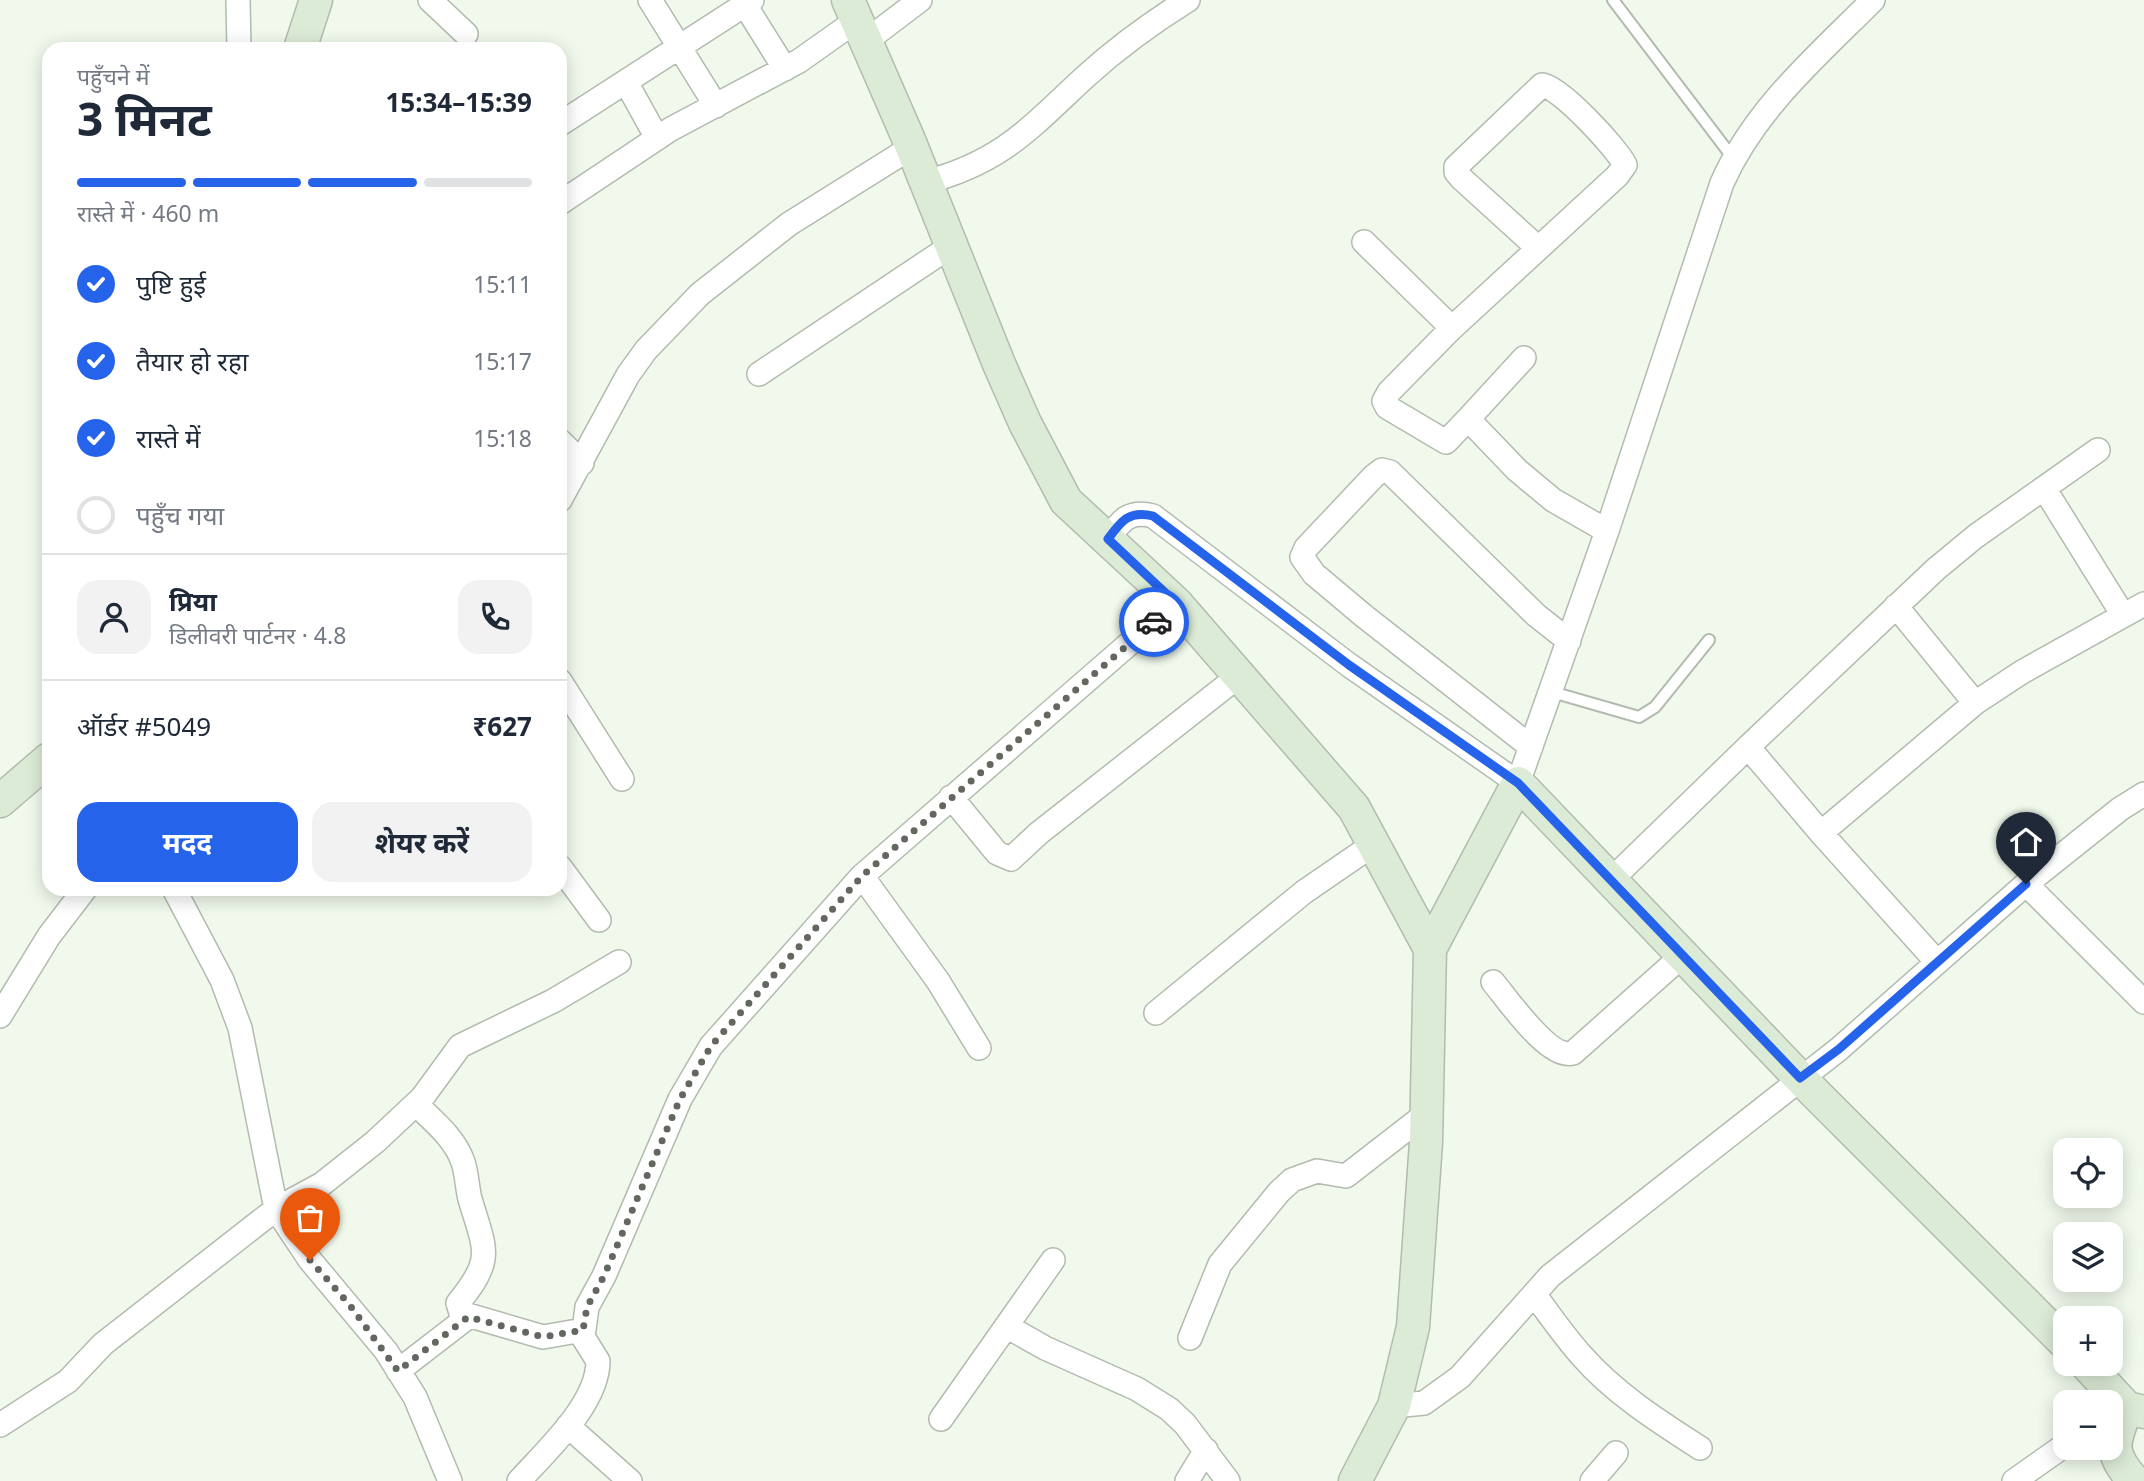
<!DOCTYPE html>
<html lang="hi">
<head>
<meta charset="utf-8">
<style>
  :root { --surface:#fff; --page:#f2f2f3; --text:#1f2937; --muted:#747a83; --line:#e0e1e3; --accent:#2563eb }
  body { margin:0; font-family:"Noto Sans","Noto Sans Devanagari",sans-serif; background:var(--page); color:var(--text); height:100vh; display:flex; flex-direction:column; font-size:26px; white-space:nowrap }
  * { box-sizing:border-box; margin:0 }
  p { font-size:23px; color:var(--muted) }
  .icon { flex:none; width:38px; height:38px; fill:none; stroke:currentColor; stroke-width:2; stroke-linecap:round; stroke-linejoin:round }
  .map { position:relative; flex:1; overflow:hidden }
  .panel { position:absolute; left:42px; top:42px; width:525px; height:854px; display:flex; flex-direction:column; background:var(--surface); border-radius:21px; box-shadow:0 4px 18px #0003 }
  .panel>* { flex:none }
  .fabs { position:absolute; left:2053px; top:1138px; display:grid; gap:14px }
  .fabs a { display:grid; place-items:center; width:70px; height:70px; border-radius:14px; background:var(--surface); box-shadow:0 4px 18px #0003; font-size:35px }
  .pin { position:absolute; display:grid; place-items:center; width:60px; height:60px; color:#fff; margin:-72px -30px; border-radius:50% 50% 50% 0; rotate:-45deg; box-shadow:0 0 7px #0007 }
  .pin .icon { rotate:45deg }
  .courier { position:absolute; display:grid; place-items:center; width:70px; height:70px; margin:-35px; border:5px solid #2563eb; border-radius:50%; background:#fff; color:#222; box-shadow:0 2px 9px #0007 }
  .summary em { font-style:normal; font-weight:700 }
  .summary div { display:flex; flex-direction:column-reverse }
  .summary { display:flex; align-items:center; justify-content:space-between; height:119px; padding:0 35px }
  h1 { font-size:46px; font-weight:700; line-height:52px }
  .bar { display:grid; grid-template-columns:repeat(4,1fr); gap:10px 7px; align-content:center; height:84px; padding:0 35px }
  .bar i { height:9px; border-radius:5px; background:var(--line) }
  .bar .active { background:var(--accent) }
  .bar p { grid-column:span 4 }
  .line { display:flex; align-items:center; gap:18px; padding:0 35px; border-top:2px solid var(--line) }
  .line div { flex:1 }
  .round { display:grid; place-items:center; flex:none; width:74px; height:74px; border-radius:21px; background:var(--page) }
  ol { padding:0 35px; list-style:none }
  li { display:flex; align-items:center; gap:21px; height:77px }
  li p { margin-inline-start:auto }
  li .icon { padding:7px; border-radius:50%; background:var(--accent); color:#fff; stroke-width:4 }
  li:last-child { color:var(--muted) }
  li i { width:38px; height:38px; border:4px solid var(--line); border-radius:50% }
  .cta { display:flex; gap:14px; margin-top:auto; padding:14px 35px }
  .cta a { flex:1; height:80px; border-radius:21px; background:var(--accent); color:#fff; font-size:28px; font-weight:700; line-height:80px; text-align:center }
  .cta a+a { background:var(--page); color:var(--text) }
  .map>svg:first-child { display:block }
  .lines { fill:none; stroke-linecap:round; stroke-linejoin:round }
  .lane-casing { stroke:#b3bbb0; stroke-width:14 }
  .street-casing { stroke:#b3bbb0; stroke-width:26 }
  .secondary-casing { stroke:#b3bbb0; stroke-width:35 }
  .lane { stroke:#fff; stroke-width:10 }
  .street { stroke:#fff; stroke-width:23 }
  .secondary { stroke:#dcebd6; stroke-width:32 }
  .done { stroke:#626760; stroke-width:7; stroke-dasharray:0 12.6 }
  .route { stroke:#2563eb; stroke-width:9 }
</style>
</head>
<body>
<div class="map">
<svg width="2144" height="1481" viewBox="0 0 2144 1481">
  <rect width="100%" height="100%" fill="#f0f9ec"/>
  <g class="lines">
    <g class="lane-casing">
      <path id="lane" d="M1613,0L1733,158
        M1552,692L1639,717L1655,707L1709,640"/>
    </g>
    <g class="street-casing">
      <path id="street" d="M238,0L239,49
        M430,0L466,34
        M650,0L716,106
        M745,5L785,69
        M866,41L920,0
        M626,82L657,138
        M560,124L752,0
        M926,182C1002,162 1030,128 1085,77C1117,48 1151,23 1188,0
        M560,203L671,129L799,61L857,20
        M1364,242L1452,328
        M1538,248L1462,179L1456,172V167L1542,85C1559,86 1617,148 1625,165L1617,176L1452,328L1389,392L1384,401L1387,407L1446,442L1468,419L1517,470L1553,500L1607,531
        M759,374L951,246
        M1468,419L1524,358
        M560,441L582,463
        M2044,488L2123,615
        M560,500L628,375L646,350L700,294L789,224L912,147
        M1108,539C1121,520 1129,510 1153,516L1349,665L1518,783L1607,531L1722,183C1755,109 1816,57 1873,0
        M1896,606L1975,703
        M560,681L622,779
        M1531,747L1364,616L1314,574L1302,557L1306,548L1374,476L1382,470L1390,472L1536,615L1569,641
        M951,797L997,853L1011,859L1039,833L1240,675
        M1821,833L1975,703L2022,672L2144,604
        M560,867L599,920
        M862,876L938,981L979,1048
        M1610,881L1748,747
        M2026,884L2144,1002
        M174,889L222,980L240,1028L276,1209L310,1260L386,1351L415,1397L450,1481
        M1937,962L1821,833L1748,747L1936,569L1976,536L2098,450
        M1493,982C1509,1001 1549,1060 1573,1053L1682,956
        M1156,1013L1304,892L1374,844
        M0,1016L49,936L85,889
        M416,1104C433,1121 455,1138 463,1162C467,1174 467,1187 470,1199C485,1250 495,1258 458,1303L461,1313L543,1337L583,1330
        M1534,1294C1549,1314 1564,1336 1581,1355C1614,1393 1658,1421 1700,1448
        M1008,1327L1045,1348L1137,1389L1169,1409L1185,1424L1228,1481
        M1190,1338L1220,1264L1279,1192L1292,1180L1317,1171L1346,1176L1426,1114
        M398,1371L468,1317
        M1394,1406L1424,1403L1460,1377L1550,1276L1839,1049L2026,884L2120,809L2144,794
        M941,1419L1053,1260
        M0,1425L68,1381L103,1344L276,1209L322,1184L375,1142L422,1098L460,1046L553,1001L619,962
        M568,1426L630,1481
        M519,1481C546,1451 598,1404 598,1361L583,1337L587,1307L604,1276L680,1099L711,1046L862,876L1176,603
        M1187,1481L1206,1450
        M1592,1481L1616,1453
        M2014,1481L2065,1445"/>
    </g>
    <g class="secondary-casing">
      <path id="secondary" d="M848,0L909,140L999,364L1025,423L1066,501L1176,603L1354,808L1430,949L1426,1142L1413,1327L1394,1406L1355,1481
        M300,49L316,0
        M0,801L49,759
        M1430,949L1518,783L1800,1078L2065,1343
        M2085,1363L2127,1408L2144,1412
        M2127,1408C2113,1442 2108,1452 2134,1481"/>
    </g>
    <use href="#lane" class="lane"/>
    <use href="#street" class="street"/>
    <use href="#secondary" class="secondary"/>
  </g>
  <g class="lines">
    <path class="done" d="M310,1260L349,1304L398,1371L468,1317L543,1337L583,1330L587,1307L604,1276L680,1099L711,1046L862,876L1154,622"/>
    <path class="route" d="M1154,622L1176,603L1108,539C1121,521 1129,510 1153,516L1349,665L1518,783L1800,1078L1839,1049L2026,884"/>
  </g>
</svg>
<div class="fabs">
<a><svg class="icon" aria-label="locate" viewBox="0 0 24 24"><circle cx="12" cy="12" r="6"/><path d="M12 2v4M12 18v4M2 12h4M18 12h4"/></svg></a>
<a><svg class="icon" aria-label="layers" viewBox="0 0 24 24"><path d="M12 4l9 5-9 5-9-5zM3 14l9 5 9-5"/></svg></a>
<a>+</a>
<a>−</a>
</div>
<div class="pin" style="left:310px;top:1260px;background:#ea580c"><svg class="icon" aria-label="bag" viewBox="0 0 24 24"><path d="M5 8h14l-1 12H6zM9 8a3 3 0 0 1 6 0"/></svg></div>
<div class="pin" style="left:2026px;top:884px;background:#1f2937"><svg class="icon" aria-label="home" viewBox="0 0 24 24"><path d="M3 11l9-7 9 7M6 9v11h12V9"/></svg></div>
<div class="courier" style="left:1154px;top:622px"><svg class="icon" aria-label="car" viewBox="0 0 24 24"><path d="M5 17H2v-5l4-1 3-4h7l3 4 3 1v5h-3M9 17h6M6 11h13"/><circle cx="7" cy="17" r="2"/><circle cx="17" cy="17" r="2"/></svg></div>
<section class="panel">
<div class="summary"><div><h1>3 मिनट</h1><p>पहुँचने में</p></div><em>15:34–15:39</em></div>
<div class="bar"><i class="active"></i><i class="active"></i><i class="active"></i><i></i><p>रास्ते में · 460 m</p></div>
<ol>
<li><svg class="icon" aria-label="check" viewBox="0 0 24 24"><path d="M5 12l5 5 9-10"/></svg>पुष्टि हुई<p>15:11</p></li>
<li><svg class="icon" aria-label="check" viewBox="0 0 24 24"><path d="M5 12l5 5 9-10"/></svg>तैयार हो रहा<p>15:17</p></li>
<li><svg class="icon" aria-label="check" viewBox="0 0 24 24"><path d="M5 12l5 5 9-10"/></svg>रास्ते में<p>15:18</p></li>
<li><i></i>पहुँच गया</li>
</ol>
<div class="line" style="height:126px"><a class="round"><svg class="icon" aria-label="person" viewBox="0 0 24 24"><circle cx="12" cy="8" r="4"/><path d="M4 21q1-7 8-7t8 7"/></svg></a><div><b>प्रिया</b><p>डिलीवरी पार्टनर · 4.8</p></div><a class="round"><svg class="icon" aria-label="phone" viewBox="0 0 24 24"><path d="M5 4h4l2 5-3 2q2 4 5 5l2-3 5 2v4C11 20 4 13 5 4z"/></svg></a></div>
<div class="line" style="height:91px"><div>ऑर्डर #5049</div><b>₹627</b></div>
<div class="cta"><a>मदद</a><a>शेयर करें</a></div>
</section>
</div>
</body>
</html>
